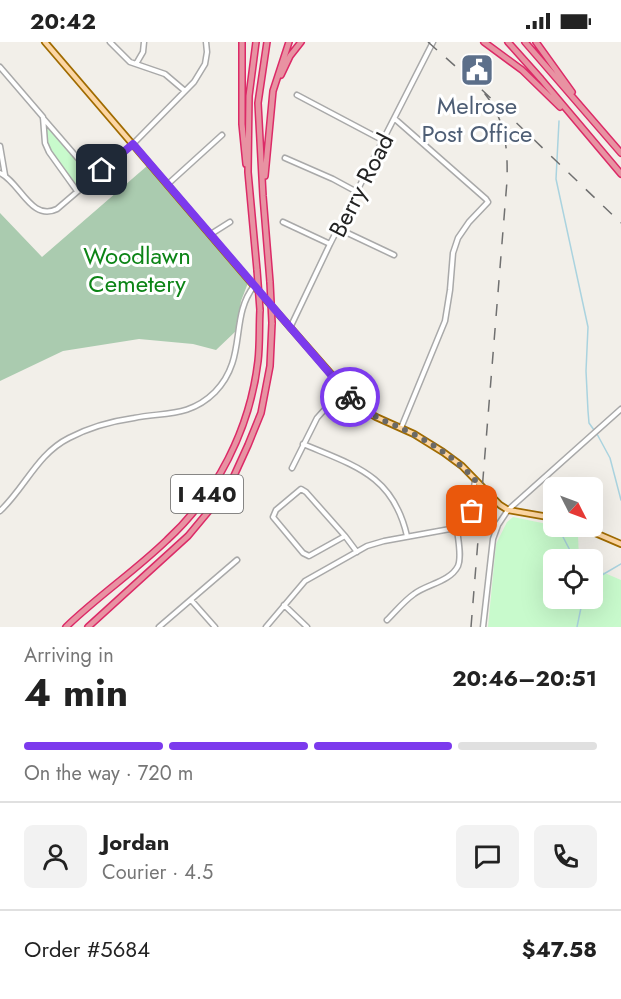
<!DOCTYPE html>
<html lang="en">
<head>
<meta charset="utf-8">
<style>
  :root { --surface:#fff; --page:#f2f2f2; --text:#222; --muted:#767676; --line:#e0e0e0; --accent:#7c3aed }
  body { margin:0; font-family:Jost,sans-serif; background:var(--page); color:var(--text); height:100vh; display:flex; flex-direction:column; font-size:22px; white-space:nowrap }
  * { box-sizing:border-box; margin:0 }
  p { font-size:20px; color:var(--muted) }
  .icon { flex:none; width:33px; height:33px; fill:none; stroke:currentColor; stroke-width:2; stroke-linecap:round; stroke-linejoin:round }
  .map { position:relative; height:585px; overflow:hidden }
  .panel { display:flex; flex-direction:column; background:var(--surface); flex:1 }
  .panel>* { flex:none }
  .needle { width:39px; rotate:132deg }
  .tools { position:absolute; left:543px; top:435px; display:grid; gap:12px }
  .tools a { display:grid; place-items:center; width:60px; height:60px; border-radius:9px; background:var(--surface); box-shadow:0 6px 24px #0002; font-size:30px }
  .pin { position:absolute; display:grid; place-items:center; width:51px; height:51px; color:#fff; margin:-26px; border-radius:12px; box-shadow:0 3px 9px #0006 }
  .courier { position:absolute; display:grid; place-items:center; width:60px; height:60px; margin:-30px; border:4px solid #7c3aed; border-radius:50%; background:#fff; color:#222; box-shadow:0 2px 8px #0007 }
  .overview em { font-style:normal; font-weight:700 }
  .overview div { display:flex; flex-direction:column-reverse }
  .overview { display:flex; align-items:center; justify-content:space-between; height:102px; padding:0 24px }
  h1 { font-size:39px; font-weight:700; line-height:45px }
  .bar { display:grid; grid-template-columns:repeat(4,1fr); gap:9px 6px; align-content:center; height:72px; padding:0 24px }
  .bar i { height:8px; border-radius:4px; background:var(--line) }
  .bar .on { background:var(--accent) }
  .bar p { grid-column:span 4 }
  .line { display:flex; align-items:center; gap:15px; padding:0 24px; border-top:2px solid var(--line) }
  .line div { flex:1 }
  .round { display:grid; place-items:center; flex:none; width:63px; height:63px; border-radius:9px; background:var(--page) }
  .status { display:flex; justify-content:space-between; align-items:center; height:42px; padding:0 30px; background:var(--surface); direction:ltr }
  .status svg { height:16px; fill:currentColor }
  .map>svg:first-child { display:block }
  .cemetery { fill:#aacbaf }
  .park { fill:#c8facc }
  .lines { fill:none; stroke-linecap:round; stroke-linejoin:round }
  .stream { stroke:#aad3df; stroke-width:1.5 }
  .minor-casing { stroke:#a9a9a9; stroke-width:7 }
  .major-casing { stroke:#a06b00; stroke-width:8 }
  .highway-casing { stroke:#dc2a67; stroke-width:8 }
  .minor { stroke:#fff; stroke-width:4 }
  .major { stroke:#fcd6a4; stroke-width:4.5 }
  .highway { stroke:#e892a2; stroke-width:5 }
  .rail { stroke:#707070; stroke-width:1.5; stroke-dasharray:12 12; stroke-linecap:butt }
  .highway-bridge-casing { stroke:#dc2a67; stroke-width:8; stroke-linecap:butt }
  .highway-bridge { stroke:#e892a2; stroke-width:5 }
  .done { stroke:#6b6a68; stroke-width:6; stroke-dasharray:0 10.8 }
  .route { stroke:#7c3aed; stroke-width:8 }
  .labels { text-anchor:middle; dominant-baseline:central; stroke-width:6; stroke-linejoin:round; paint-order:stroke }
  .shield { fill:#fff; stroke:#646464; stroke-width:1.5 }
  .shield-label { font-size:22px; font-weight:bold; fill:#222 }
  .service-label { font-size:24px; fill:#4e5e75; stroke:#fff }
  .street-label { font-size:24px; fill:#222; stroke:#fff }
  .park-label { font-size:24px; fill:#0c8416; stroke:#fff }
</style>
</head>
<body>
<div class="status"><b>20:42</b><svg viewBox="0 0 49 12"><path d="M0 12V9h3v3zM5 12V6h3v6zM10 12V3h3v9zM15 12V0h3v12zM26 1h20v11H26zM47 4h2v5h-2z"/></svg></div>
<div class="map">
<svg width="621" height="585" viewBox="0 0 621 585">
  <rect width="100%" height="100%" fill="#f2efe9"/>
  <path class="cemetery" d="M147,124L248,241L241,259L237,288L216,308L193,302L139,297L63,309L0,339V171L42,215Z"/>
  <path class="park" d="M43,75L94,135L77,149L56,122L45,101Z
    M513,475L552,483L578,493L579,517L554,518V556H592L593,526L621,538V585H488L496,502L507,480Z"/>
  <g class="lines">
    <path class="stream" d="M559,79L556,137L588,285L586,329L588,369L589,381L594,388
      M597,392L610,416L621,458
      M562,493L575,518
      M592,541L602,533L621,522
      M577,585L583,556"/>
    <g class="minor-casing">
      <path id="minor" d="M110,0L130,20L165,32L185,49
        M136,22L143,10L144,0
        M0,25L43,75L45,101L49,110L77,149
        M297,53L384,99
        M43,76L94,135
        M395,77L486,157L488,160L469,180L458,196L453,211L450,248L445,279L401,386
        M0,104L5,133
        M285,116L333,137L357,150
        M0,131C20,140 31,180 57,167L133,102L194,40L205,22L207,10L206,0
        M168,142L222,93
        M283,180L330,202
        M339,187L394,213
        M211,192L230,180
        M290,286L330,202L433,0
        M303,402C355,424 393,433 407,494
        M292,426L317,376L343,347
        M301,447L306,450L345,494L309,514L303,511L273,475L276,468Z
        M0,469C25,446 37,412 69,396C88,386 113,379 134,376C165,370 190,375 215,350C248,316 229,276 254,244
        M345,494L357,510
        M191,558L215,585
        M284,563L307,585
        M387,578C396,569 404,559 414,552C427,542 450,540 458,524C462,514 458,498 457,487
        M159,585L237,518
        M266,585L305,539L367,504L384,499L461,485L470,478L475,438
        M483,585L493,497L498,483L508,468L621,367"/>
    </g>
    <g class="major-casing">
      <path id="major" d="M45,0L254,244L360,365L376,375L414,392L443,410L462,424L500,463L508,468L554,476
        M579,484L621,502"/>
    </g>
    <g class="highway-casing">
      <path id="highway" d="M242,0V82L246,122
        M256,0L249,54L248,130L257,228
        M267,0L258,61L263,154L270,240
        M484,0L522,28L560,65
        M508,0L541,37L621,132
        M525,0L621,111
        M536,0L572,50
        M281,33L290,14L301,0
        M265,134L273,49L289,0
        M66,585C98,554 135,529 167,498C217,452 250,387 258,319C260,302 259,285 260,268
        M88,585L188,494L213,464L233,436L248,403L261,371L270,324L272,281"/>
    </g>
    <use href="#minor" class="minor"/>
    <use href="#major" class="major"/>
    <use href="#highway" class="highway"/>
    <path class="rail" d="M428,0L480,46L621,181
      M471,585L507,139C508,103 505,74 480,46"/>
    <g class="highway-bridge-casing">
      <path id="highway-bridge" d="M257,228L260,268
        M270,240L272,281"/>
    </g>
    <use href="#highway-bridge" class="highway-bridge"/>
  </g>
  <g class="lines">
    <path class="done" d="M350,355C369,376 391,380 415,393C437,404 458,419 475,438L472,469"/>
    <path class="route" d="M102,128L133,102L350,355"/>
  </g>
  <defs>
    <g id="civic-square" transform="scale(1.725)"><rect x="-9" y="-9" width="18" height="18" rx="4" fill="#5c6f8a" stroke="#fff"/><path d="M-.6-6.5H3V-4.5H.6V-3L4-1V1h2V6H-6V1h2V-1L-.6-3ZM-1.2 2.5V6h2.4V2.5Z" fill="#fff"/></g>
  </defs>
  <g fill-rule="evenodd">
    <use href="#civic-square" x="477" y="28"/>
  </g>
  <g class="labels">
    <rect class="shield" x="171" y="433" width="72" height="38" rx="4.5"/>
    <g class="shield-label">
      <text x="207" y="452">I 440</text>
    </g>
    <g class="service-label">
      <text x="477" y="63">Melrose<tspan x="477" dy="28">Post Office</tspan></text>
    </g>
    <g class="street-label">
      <text transform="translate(361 143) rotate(-63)">Berry Road</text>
    </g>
    <g class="park-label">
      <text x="137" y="213">Woodlawn<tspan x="137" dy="28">Cemetery</tspan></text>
    </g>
  </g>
</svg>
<div class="tools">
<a><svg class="needle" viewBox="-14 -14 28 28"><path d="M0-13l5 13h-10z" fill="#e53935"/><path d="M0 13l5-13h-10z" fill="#767676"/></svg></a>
<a><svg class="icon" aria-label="locate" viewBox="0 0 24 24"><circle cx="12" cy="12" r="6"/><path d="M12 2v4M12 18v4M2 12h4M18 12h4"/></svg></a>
</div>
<div class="pin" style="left:472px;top:469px;background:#ea580c"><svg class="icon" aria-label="bag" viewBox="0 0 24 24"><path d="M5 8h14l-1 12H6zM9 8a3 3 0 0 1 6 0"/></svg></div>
<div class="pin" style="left:102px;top:128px;background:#1f2937"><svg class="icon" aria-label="home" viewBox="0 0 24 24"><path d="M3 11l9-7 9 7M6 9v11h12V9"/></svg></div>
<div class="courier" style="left:350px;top:355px"><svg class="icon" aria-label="bike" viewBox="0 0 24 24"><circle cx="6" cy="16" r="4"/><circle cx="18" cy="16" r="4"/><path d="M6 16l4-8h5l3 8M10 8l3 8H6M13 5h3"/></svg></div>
</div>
<section class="panel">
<div class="overview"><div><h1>4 min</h1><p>Arriving in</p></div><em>20:46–20:51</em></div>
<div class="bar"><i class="on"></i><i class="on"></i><i class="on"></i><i></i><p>On the way · 720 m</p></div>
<div class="line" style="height:108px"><a class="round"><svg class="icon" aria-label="person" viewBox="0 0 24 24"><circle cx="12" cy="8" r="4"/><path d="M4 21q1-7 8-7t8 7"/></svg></a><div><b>Jordan</b><p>Courier · 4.5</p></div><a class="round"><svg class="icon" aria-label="chat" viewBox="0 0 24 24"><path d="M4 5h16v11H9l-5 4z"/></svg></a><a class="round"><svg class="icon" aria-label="phone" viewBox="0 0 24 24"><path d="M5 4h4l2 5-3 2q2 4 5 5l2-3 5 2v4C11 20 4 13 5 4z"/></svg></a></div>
<div class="line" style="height:78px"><div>Order #5684</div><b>$47.58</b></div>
</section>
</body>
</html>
